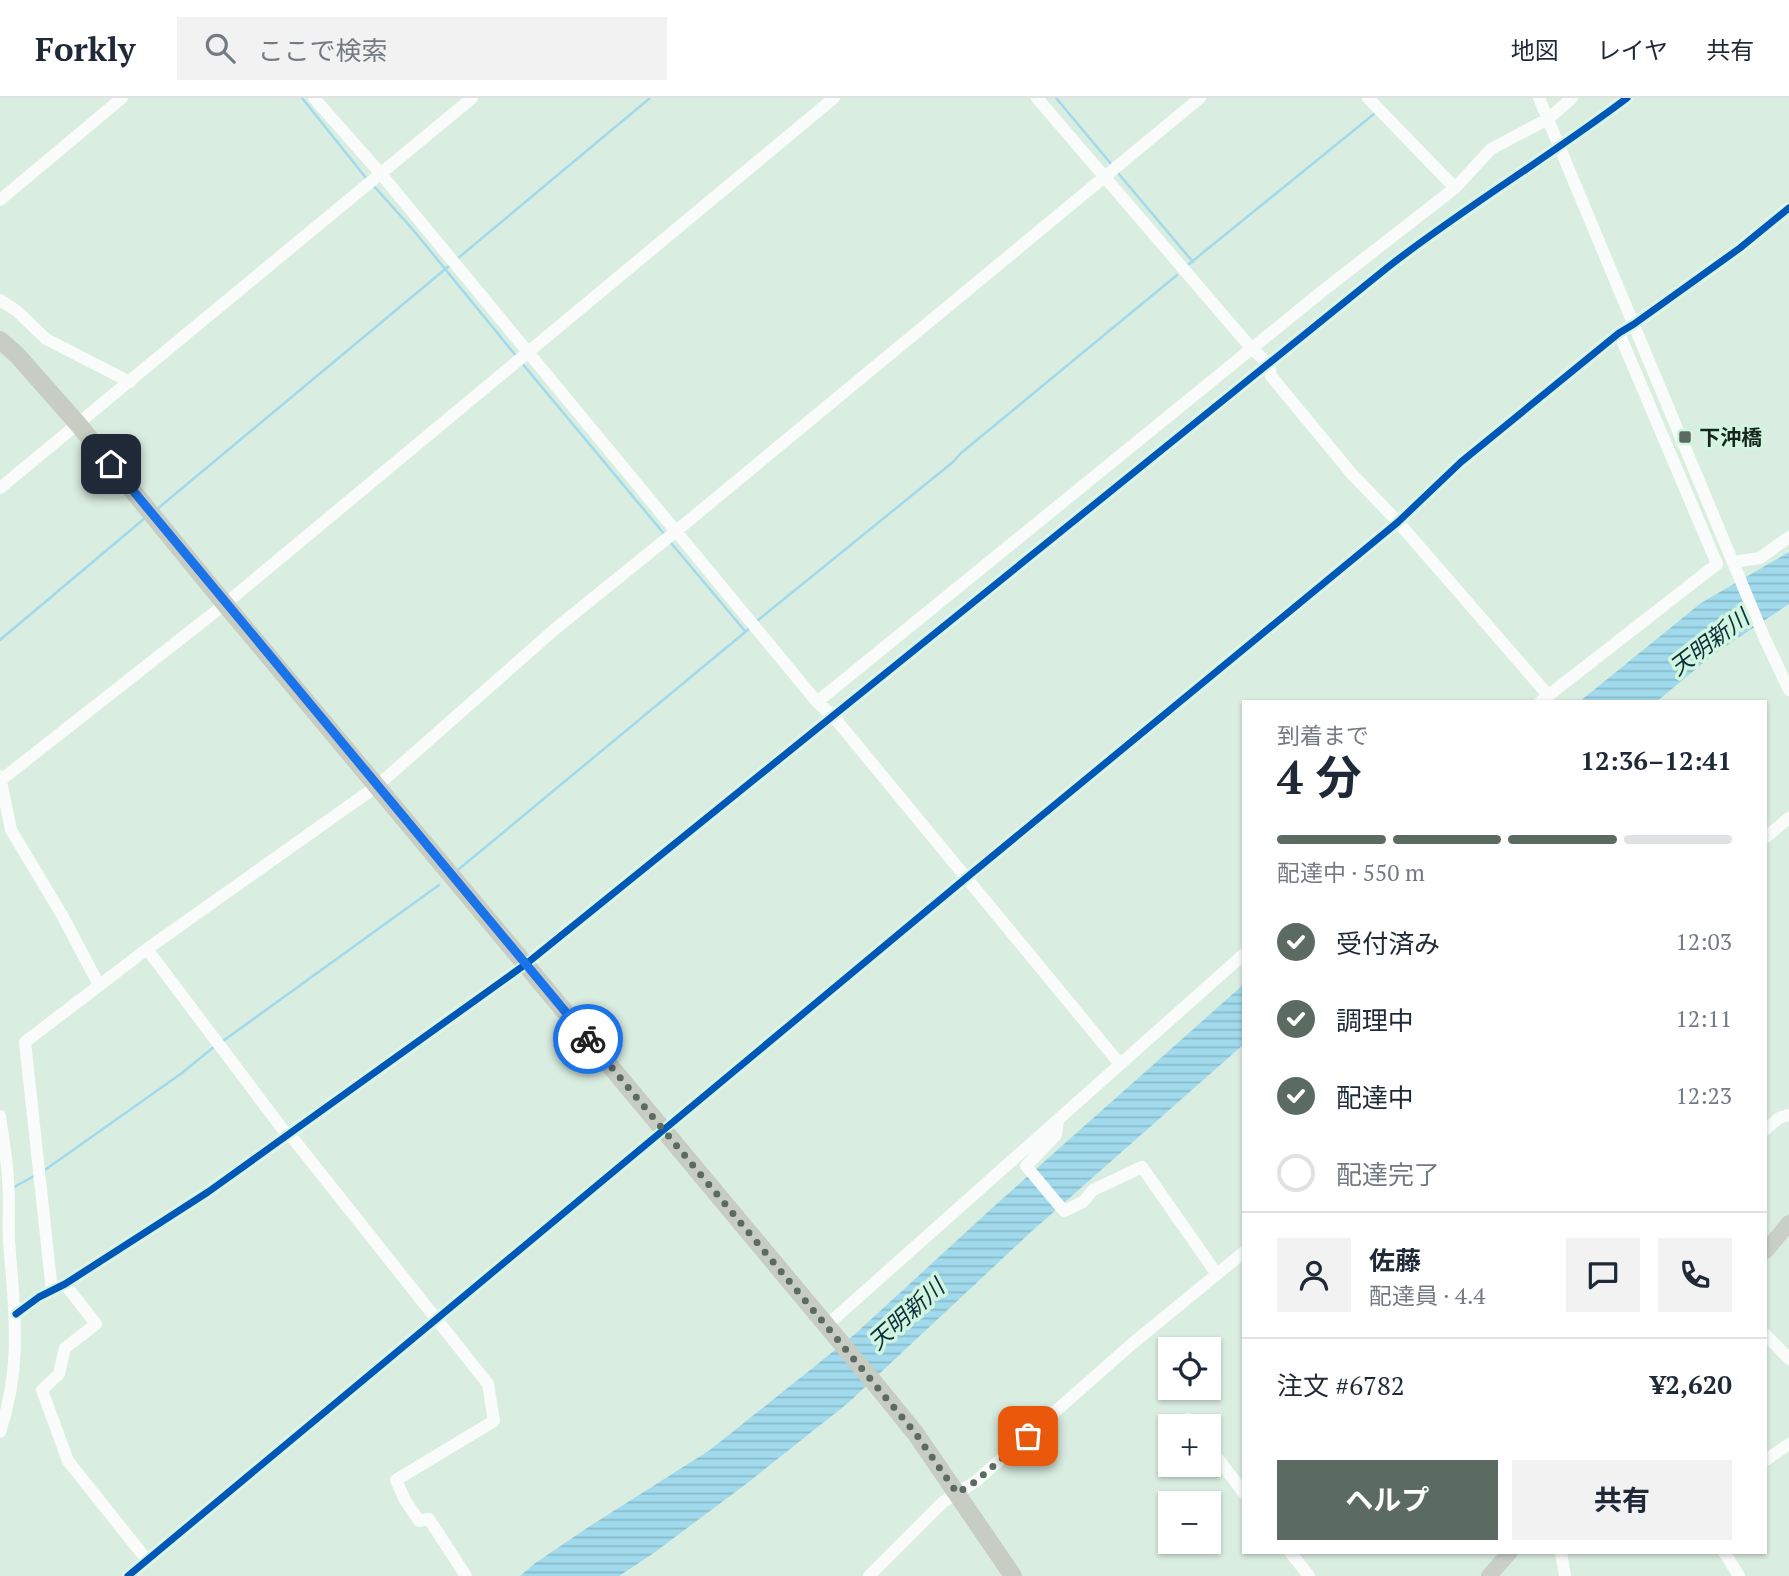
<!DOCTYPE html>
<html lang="ja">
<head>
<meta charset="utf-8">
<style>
  :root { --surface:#fff; --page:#f2f2f3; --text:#1f2937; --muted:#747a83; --line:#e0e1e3; --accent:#5c6b62 }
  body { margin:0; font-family:"PT Serif","Noto Sans JP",serif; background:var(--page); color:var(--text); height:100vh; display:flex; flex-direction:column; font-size:26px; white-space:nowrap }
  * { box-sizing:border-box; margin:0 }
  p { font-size:23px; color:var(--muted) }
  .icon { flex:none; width:38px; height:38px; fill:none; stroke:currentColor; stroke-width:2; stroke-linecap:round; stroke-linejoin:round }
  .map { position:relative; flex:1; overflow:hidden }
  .details { position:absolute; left:1242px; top:602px; width:525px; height:854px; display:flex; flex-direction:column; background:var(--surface); border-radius:0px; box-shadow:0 2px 5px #0004 }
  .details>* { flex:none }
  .fabs { position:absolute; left:1158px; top:1239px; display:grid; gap:14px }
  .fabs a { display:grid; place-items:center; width:63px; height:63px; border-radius:0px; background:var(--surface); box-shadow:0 2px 5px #0004; font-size:35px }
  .pin { position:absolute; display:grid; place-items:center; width:60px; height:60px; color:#fff; margin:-30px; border-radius:14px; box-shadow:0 4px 10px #0006 }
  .courier { position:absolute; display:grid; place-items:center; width:70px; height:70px; margin:-35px; border:5px solid #1a73e8; border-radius:50%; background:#fff; color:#222; box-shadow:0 2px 9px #0007 }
  .head em { font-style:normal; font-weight:700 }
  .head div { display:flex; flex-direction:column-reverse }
  .head { display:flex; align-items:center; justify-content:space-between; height:119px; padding:0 35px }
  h1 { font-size:46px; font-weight:700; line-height:52px }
  .bar { display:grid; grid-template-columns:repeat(4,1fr); gap:10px 7px; align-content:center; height:84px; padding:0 35px }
  .bar i { height:9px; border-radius:5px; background:var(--line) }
  .bar .active { background:var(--accent) }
  .bar p { grid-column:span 4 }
  .line { display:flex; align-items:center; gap:18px; padding:0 35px; border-top:2px solid var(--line) }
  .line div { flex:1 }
  .round { display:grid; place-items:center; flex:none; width:74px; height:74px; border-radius:0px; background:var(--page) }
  ol { padding:0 35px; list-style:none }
  li { display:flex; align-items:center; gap:21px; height:77px }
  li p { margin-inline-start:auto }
  li .icon { padding:7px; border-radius:50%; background:var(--accent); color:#fff; stroke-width:4 }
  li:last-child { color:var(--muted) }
  li i { width:38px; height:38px; border:4px solid var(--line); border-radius:50% }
  .cta { display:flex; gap:14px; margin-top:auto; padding:14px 35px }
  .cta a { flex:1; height:80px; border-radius:0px; background:var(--accent); color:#fff; font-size:28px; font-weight:700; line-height:80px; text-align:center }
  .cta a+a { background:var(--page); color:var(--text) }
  header { display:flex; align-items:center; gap:42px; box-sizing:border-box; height:98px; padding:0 35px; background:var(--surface); border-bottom:2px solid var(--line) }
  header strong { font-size:33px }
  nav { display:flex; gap:38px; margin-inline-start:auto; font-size:24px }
  .search { width:490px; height:63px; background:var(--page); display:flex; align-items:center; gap:18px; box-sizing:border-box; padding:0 24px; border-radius:0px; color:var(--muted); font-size:26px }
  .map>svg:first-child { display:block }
  .water { fill:url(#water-rules) }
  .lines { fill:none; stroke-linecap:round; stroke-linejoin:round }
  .stream { stroke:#a0daec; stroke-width:2.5 }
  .minor { stroke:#f9fcfa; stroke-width:12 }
  .major { stroke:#c9cec7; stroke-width:16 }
  .highway { stroke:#c7cdc2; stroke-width:18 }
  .cycleway-casing { stroke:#d2f5df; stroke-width:11 }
  .cycleway { stroke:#0057b8; stroke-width:7 }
  .done { stroke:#5c6b62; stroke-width:7; stroke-dasharray:0 12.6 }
  .route { stroke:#1a73e8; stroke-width:9 }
  .poi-dot { fill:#5c6b62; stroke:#d2f5df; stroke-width:2.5 }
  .labels { text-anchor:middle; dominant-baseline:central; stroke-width:7; stroke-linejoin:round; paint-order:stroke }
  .poi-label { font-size:21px; font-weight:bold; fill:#18251d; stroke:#d2f5df; text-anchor:start }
  .water-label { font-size:23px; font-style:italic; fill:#0b2f3c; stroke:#d2f5df }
</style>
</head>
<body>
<header>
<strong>Forkly</strong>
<div class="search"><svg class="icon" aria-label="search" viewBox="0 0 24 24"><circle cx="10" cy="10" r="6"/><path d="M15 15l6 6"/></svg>ここで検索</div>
<nav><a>地図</a><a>レイヤ</a><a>共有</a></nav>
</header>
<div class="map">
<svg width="1789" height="1478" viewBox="0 0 1789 1478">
  <defs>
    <pattern id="water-rules" width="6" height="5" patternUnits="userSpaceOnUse" patternTransform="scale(1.75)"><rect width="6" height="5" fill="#a0daec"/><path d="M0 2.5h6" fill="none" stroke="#89bbca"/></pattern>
  </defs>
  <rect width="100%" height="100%" fill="#daede1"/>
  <path class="water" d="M1789,454V506L1714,556L1656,604H1579L1701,505Z
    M1244,886V946L1032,1133L848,1305L746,1386L651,1457L619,1478H520L534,1466L590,1428L710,1352L855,1236L1001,1102Z"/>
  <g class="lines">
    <path class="stream" d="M302,0L366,80
      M1056,0L1112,67
      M1118,75L1193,164
      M373,87L414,133L517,259
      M457,161L650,0
      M1189,166L1374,16
      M521,264L665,437
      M156,412L449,168
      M671,445L745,533
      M757,523L953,364L961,355L1177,177
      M0,542L145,420
      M459,771L750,530
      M223,943L439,787
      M42,1074L182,975L215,948
      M14,1089L36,1077"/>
    <path class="minor" d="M314,0L381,76L817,604L833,618L1119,965
      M1037,0L1252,251L1269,266L1271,278L1351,375L1398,424L1548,597
      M1368,0L1455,90
      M1539,0L1765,541L1789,592
      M0,102L122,0
      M0,202L17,213L46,241L130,284
      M0,390L472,0
      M1733,464L1760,460L1789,439
      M817,604L1320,195L1455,90L1491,51L1548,21L1572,0
      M1540,604L1717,466L1619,235
      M0,678L11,732L62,817L99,887
      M1,682L225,506L834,0
      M1766,739L1789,720
      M147,851L287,1037L291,1038L488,1286L494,1323L396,1382L405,1402L419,1423L429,1421L466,1478
      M0,1018C3,1039 7,1061 8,1082C10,1102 8,1122 9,1142C14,1211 23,1265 0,1334
      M1058,1023L1056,1037L1026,1068L1064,1113L1083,1104L1093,1092L1142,1069L1216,1175
      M1766,1031L1779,1020L1789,1017
      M65,1186L96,1226L65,1250L59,1276L42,1292L68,1363L147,1462
      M52,1193L25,944L147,851L377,688L555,531L675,434L1200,0
      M16,1216L39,1199L65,1186L208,1094L526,866L1388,169C1465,109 1549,59 1627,0
      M826,1228L1244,856
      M1766,1237L1789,1261
      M1188,1321L1193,1328
      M1209,1349L1244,1395
      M1766,1362L1789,1346
      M1290,1454L1309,1478
      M1561,1454L1565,1478
      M1724,1454L1739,1478
      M128,1478L966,780L1398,424L1461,364L1619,235L1634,226L1740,150L1789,110
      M869,1478L943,1404L975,1384L1133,1245L1244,1154"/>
    <path class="major" d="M1766,1153L1789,1125
      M1489,1478L1510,1454"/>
    <path class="highway" d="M0,242L17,257L78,326L225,506L877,1288L916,1336L1013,1478"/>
    <g class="cycleway-casing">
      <path id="cycleway" d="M16,1216L39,1199L65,1186L208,1094L526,866L1388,169C1465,109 1549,59 1627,0
        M128,1478L966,780L1398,424L1461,364L1619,235L1634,226L1740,150L1789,110"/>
    </g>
    <use href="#cycleway" class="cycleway"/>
  </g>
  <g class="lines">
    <path class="done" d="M588,941L916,1336L957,1395L975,1384L1028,1338"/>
    <path class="route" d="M111,366L588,941"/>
  </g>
  <rect class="poi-dot" x="1678" y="332" width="14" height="14" rx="3.5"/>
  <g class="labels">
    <g class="poi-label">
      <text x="1699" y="339">下沖橋</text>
    </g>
    <g class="water-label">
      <text transform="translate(1709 544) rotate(-37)">天明新川</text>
      <text transform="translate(906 1216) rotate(-42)">天明新川</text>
    </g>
  </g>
</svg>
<div class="fabs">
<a><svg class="icon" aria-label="locate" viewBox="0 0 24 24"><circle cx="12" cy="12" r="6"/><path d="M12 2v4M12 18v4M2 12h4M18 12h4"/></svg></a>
<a>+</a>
<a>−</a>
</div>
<div class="pin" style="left:1028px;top:1338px;background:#ea580c"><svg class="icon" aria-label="bag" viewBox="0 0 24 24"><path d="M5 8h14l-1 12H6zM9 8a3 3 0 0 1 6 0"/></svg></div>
<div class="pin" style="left:111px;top:366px;background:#1f2937"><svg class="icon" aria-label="home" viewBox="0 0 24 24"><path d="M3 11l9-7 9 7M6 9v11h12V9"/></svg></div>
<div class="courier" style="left:588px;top:941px"><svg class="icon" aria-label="bike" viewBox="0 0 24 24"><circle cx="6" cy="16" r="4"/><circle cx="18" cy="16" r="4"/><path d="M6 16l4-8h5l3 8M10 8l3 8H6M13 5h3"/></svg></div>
<section class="details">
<div class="head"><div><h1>4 分</h1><p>到着まで</p></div><em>12:36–12:41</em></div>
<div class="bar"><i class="active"></i><i class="active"></i><i class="active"></i><i></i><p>配達中 · 550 m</p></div>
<ol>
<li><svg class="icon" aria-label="check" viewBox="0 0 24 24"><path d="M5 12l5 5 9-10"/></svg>受付済み<p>12:03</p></li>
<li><svg class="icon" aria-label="check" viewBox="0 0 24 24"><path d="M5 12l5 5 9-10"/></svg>調理中<p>12:11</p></li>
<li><svg class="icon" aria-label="check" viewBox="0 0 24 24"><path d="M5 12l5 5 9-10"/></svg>配達中<p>12:23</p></li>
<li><i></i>配達完了</li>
</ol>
<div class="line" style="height:126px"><a class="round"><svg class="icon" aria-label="person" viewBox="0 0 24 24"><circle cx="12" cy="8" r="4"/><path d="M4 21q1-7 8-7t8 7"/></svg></a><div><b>佐藤</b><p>配達員 · 4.4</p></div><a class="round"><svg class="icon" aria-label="chat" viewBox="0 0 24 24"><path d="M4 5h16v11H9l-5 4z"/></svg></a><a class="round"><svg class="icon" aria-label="phone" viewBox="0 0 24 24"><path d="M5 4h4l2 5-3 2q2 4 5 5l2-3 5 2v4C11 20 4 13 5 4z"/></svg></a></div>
<div class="line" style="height:91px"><div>注文 #6782</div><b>¥2,620</b></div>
<div class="cta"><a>ヘルプ</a><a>共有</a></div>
</section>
</div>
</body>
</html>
